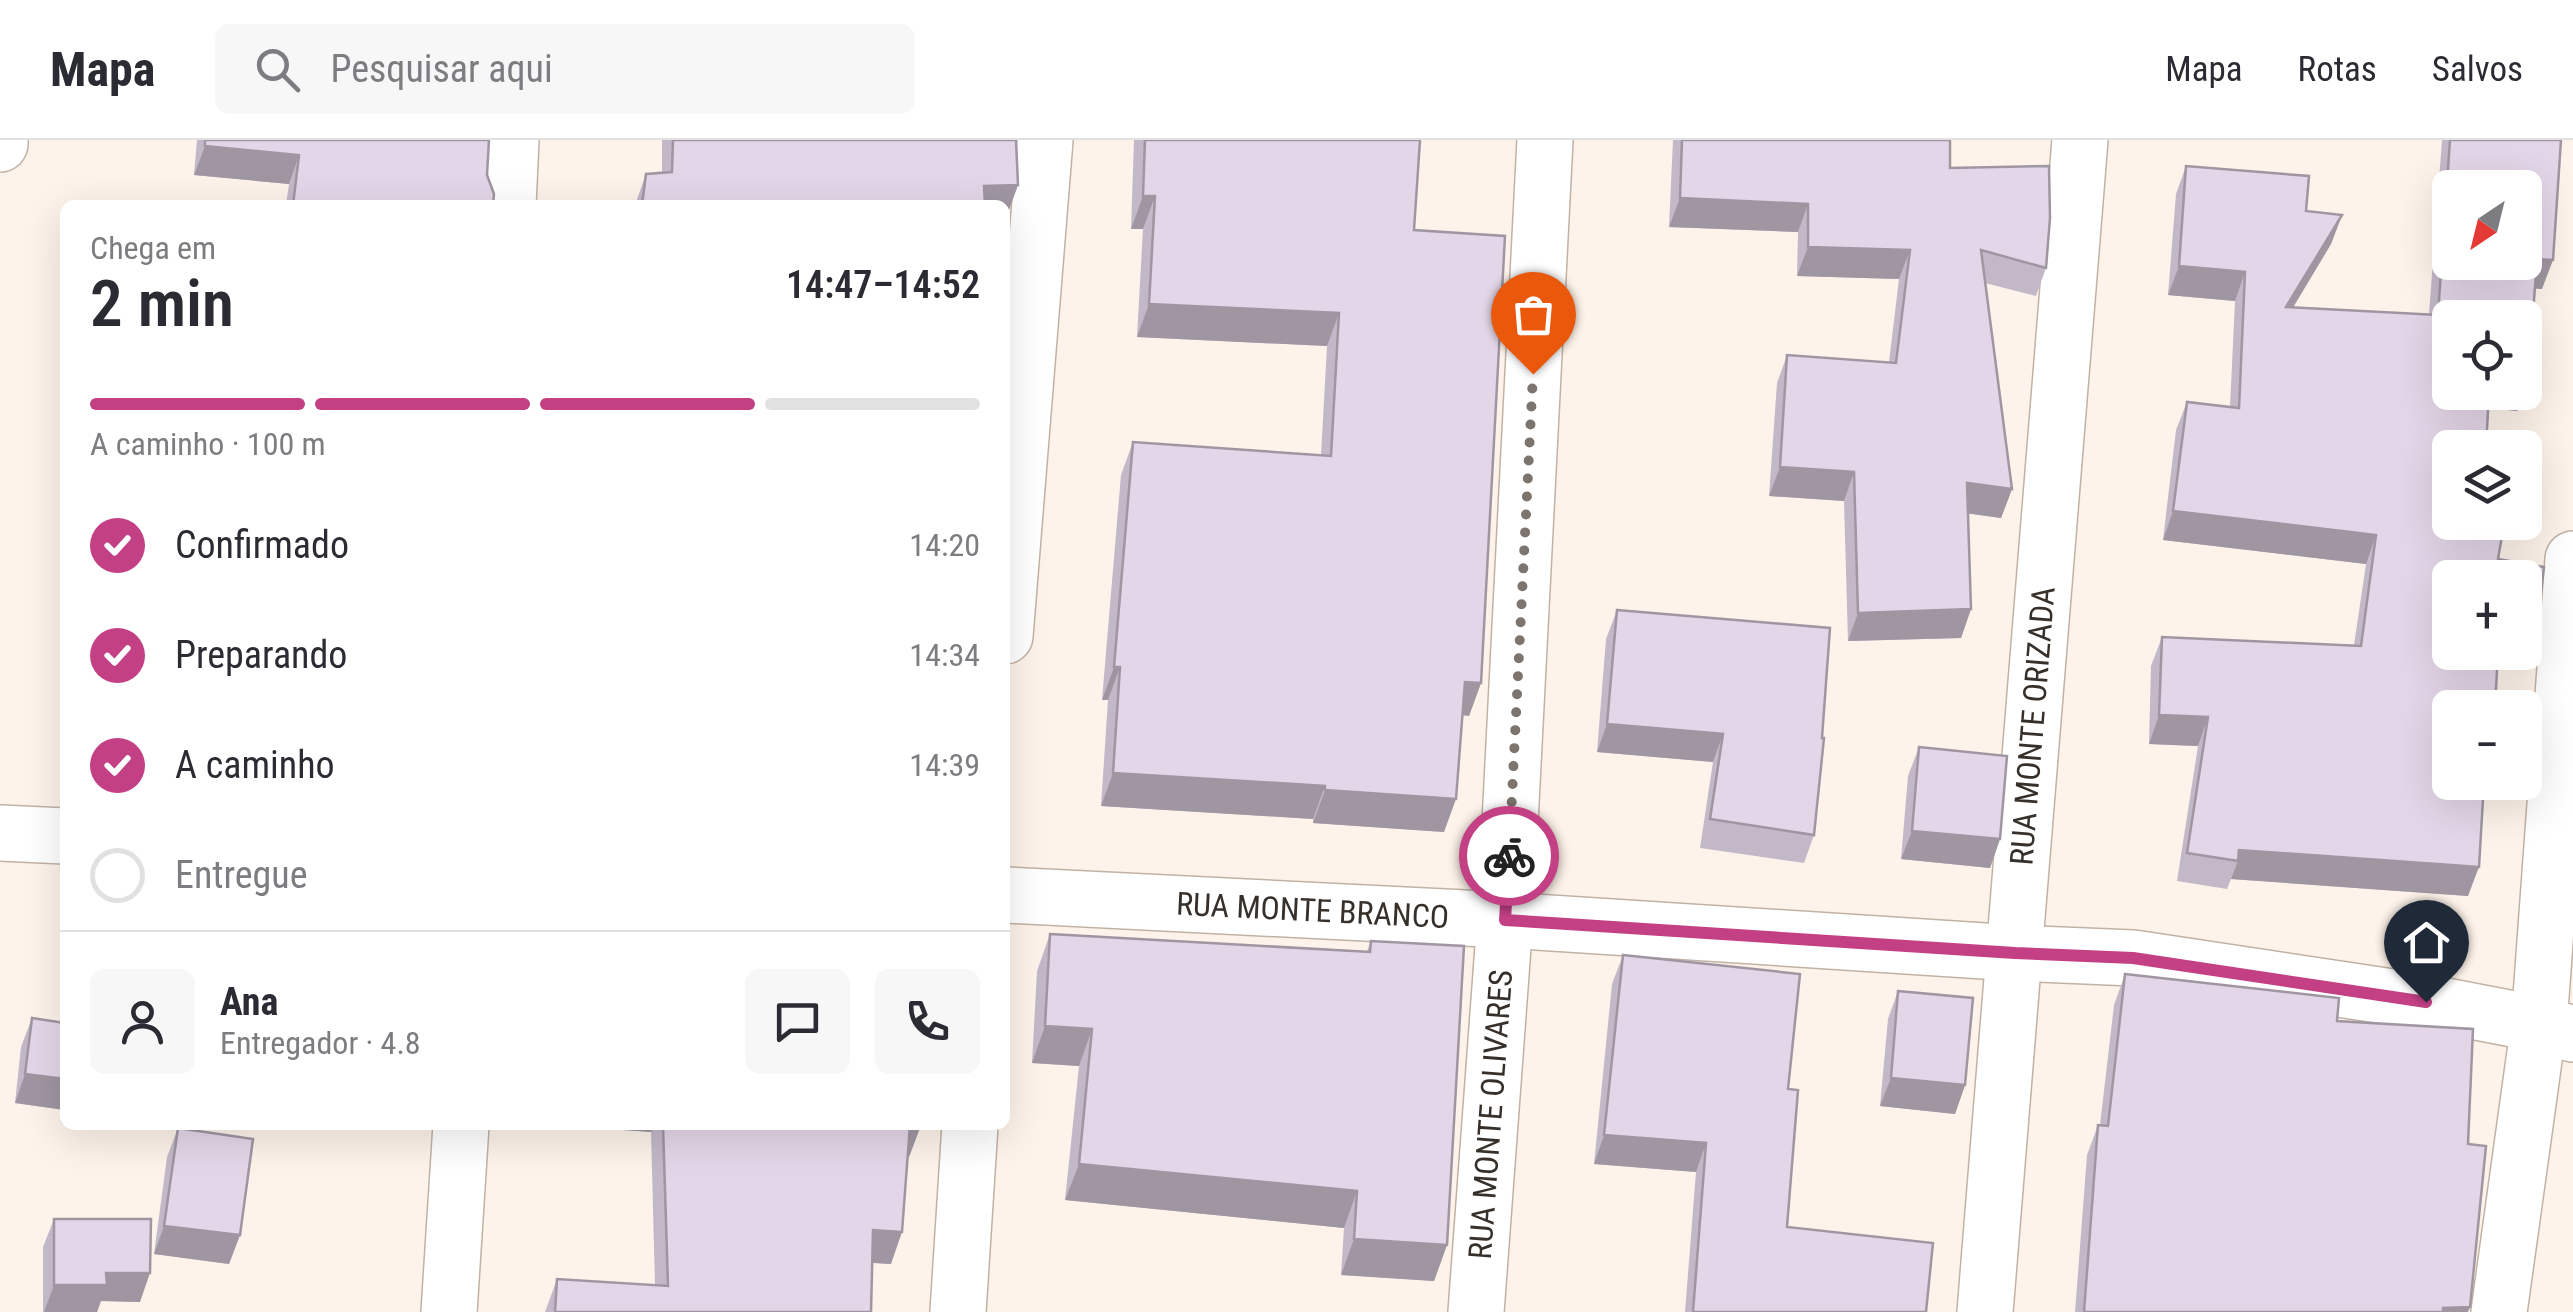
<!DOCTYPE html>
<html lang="pt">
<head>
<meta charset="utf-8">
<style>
  :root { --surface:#fff; --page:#f7f7f7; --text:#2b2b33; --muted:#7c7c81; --line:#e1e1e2; --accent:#c44085 }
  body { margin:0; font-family:"Roboto Condensed",sans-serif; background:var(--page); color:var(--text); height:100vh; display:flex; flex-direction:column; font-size:38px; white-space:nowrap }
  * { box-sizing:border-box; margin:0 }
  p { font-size:32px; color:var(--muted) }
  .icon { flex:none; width:55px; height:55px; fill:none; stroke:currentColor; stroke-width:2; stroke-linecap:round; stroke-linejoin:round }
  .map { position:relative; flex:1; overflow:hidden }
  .sheet { position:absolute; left:60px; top:60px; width:950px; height:930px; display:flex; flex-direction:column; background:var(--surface); border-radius:15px; box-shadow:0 10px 40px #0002 }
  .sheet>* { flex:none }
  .needle { width:65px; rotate:215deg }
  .controls { position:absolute; left:2432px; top:30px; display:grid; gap:20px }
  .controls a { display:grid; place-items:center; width:110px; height:110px; border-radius:15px; background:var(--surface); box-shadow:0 10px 40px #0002; font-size:50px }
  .pin { position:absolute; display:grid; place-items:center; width:85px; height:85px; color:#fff; margin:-102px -42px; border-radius:50% 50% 50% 0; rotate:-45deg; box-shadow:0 0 10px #0007 }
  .pin .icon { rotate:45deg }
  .courier { position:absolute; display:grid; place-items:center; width:100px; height:100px; margin:-50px; border:8px solid #c44085; border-radius:50%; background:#fff; color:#222; box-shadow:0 2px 12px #0007 }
  .summary em { font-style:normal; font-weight:600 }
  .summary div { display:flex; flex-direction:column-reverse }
  .summary { display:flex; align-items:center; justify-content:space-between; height:170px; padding:0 30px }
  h1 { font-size:65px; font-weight:600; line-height:75px }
  .bar { display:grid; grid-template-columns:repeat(4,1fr); gap:15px 10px; align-content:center; height:120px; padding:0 30px }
  .bar i { height:12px; border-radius:8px; background:var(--line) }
  .bar .selected { background:var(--accent) }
  .bar p { grid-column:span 4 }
  .line { display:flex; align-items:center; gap:25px; padding:0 30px; border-top:2px solid var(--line) }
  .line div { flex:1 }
  .round { display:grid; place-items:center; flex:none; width:105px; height:105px; border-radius:15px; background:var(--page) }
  ol { padding:0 30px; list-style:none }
  li { display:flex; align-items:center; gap:30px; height:110px }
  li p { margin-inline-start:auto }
  li .icon { padding:10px; border-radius:50%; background:var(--accent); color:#fff; stroke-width:4 }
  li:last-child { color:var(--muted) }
  li i { width:55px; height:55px; border:5px solid var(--line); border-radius:50% }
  header { display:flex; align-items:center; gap:60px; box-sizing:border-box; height:140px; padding:0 50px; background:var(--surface); border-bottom:2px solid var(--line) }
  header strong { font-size:48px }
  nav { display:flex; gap:55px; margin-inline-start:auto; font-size:35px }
  .search { width:700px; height:90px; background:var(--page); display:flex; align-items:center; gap:25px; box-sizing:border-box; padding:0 35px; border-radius:15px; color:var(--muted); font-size:38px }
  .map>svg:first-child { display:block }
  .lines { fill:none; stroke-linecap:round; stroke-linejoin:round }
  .minor-casing { stroke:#c2b2a4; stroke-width:58 }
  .minor { stroke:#fff; stroke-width:55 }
  .wall { fill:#c3b8c8 }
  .shaded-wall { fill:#9f96a2 }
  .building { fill:#e3d6e8; stroke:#9f96a2; stroke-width:2.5; fill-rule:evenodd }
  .done { stroke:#7c746d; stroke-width:10; stroke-dasharray:0 18 }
  .route { stroke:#c44085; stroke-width:12 }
  .labels { text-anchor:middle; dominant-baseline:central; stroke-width:8; stroke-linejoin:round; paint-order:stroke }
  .street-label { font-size:32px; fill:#37302a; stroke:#fdf3ea }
</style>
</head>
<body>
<header>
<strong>Mapa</strong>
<div class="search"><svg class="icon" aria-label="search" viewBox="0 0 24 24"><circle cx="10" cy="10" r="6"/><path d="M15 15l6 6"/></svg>Pesquisar aqui</div>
<nav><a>Mapa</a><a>Rotas</a><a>Salvos</a></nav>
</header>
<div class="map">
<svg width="2573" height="1172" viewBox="0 0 2573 1172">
  <rect width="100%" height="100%" fill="#fdf3ea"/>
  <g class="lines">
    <g class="minor-casing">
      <g id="minor">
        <path d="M0,4V0"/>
        <path d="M508,65L511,0"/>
        <path d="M1005,496L1045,0"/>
        <path d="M0,693L65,696"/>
        <path id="s1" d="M1005,755L1505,780L2015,813L2133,818L2425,862L2539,884L2573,894"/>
        <path d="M449,1172L461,985"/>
        <path d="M958,1172L970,985"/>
        <path id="s2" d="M1476,1172L1505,780L1545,0"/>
        <path id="s3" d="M1985,1172L2080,0"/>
        <path d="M2499,1172L2539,884L2573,419"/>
      </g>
    </g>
    <use href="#minor" class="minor"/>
  </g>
  <path class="wall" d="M197,0H489L487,35L493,65H286L289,44L194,35Z
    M662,0H1016L1018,45L1007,75H1005V65H635L646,34L662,33Z
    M1134,0H1420L1414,90L1481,543L1469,576L1463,575L1444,692L1313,683V679L1101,666L1108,560H1102L1121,335L1133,302L1321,315L1327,206L1137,197L1143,89H1131Z
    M1673,0H1950V28L2046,128L2036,156L1985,143L2012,349L2001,378L1968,373L1971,469L1961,498L1848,501L1844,361L1769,356L1777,243L1787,215L1889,222L1899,139L1797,136L1798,92L1669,87Z
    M2442,0H2561L2542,149L2535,148L2525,250L2517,271L2488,268L2450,308L2535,499L2524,527L2497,523L2450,568L2468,756L2231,739L2227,749L2177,741L2198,606L2149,604L2151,526L2162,497L2354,505L2366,424L2163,400L2176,290L2187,262L2230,267L2235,161L2168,155L2176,54L2186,26L2306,71L2342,75L2331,104L2293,167L2429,174Z
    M1617,470L1814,695L1804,723L1700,708L1713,622L1597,612L1606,499Z
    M1919,607L2000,699L1990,728L1901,719L1908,636Z
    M1050,794L1367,811L1371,801L1447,1105L1434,1141L1341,1135L1344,1088L1065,1060L1079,926L1032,923L1037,831Z
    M1623,815L1788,949L1787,1087L1926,1172H1685L1696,1032L1594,1024L1612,844Z
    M2125,834L2337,881L2468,1004V1172H2075L2087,1015L2098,985H2100L2114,865Z
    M1898,851L1965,945L1955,974L1880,966L1888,879Z
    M65,876V970L15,963L21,907L32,878L63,882Z
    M554,985H921L909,1017H908L891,1124L872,1123L871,1172H545L557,1139L655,1145L651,992Z
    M178,988L240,1095L229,1124L154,1114L167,1017Z
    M54,1079L140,1162L101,1161L97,1172H43V1107Z"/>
  <path class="shaded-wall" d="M205,6L299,15L289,44L194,35Z
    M1018,45L1007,75H1005V65H978L984,46Z
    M1143,56H1155L1143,89H1131Z
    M1680,58L1808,64L1798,92L1669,87Z
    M2342,75L2331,104L2276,196L2286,167Z
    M1808,107L1910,110L1899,139L1797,136Z
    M2537,119L2553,120L2542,149L2526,148Z
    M2179,126L2245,132L2235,161L2168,155Z
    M1149,164L1339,173L1327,206L1137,197Z
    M2485,252H2524L2517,271L2479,267Z
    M1780,327L1854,332L1844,361L1769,356Z
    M1967,343L2012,349L2001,378L1957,372Z
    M2173,371L2376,395L2366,424L2163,400Z
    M1971,469L1961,498L1848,501L1858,473Z
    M2525,497L2535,499L2524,527L2489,522L2492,512H2525Z
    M1114,527H1120L1108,560H1102Z
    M1465,542L1481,543L1469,576L1453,574Z
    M2159,575L2208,577L2198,606L2149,604Z
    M1607,584L1723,594L1713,622L1597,612Z
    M1113,633L1325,646L1313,679L1101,666Z
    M1325,650L1456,659L1444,692L1313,683Z
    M1912,691L2000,699L1990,728L1901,719Z
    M2239,710L2479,727L2468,756L2231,739L2238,721Z
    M1045,886L1092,889L1079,926L1032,923Z
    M25,934L65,939V970L15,963Z
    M1891,938L1965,945L1955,974L1880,966Z
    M554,985H653L651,992Z
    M910,985H921L909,1017L898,1016Z
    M1604,995L1706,1003L1696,1032L1594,1024Z
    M1079,1024L1357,1051L1344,1088L1065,1060Z
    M164,1086L240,1095L229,1124L154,1114Z
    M873,1090L902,1092L891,1124L861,1122Z
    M1354,1099L1447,1105L1434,1141L1341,1135Z
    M106,1133H150L140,1162L101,1161L97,1172H44L54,1145Z
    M2470,1167L2468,1172H2441L2443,1168Z"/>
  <path class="building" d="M205,0H489L487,35L494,54L493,65H293L299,15L205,6Z
    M673,0H1016L1018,45L984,46L985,65H642L646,34L672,32Z
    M1145,0H1420L1414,90L1505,96L1481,543L1465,542L1456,659L1325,650V646L1113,633L1120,527H1114L1133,302L1331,316L1339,173L1149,164L1155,56H1143Z
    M1682,0H1950V28L2049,26L2050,78L2046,128L1981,110L2012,349L1967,343L1971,469L1858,473L1854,332L1780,327L1787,215L1896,223L1910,110L1808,107V64L1680,58Z
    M2450,0H2561L2553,120L2537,119L2528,242H2525V178H2450V252H2489L2486,308H2450V382L2504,384L2498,419L2544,427L2535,499L2525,497V438H2450V512H2498L2495,568H2450V642H2484L2479,727L2239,710L2238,721L2187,713L2208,577L2159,575L2162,497L2361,506L2376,395L2173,371L2187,262L2239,268L2245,132L2179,126L2186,26L2309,36L2306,71L2342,75L2286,167L2438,175ZM2450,48H2525V122H2450Z
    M1617,470L1830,488L1822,598H1824L1814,695L1710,679L1723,594L1607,584Z
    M1919,607L2007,616L2000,699L1912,691Z
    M1050,794L1370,812L1371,801L1464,806L1447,1105L1354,1099L1357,1051L1079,1024L1092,889L1045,886Z
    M1623,815L1800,834L1788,949L1798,950L1787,1087L1933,1103L1926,1172H1693L1706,1003L1604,995Z
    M2125,834L2339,858L2337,881L2473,889L2468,1004L2486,1006L2470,1167L2443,1168V1172H2084L2098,985L2108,986Z
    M1898,851L1973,858L1965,945L1891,938Z
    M32,878L65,883V939L25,934Z
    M663,985H910L902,1092L873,1090L871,1172H555L557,1139L668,1146Z
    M178,988L253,999L240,1095L164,1086Z
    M54,1079H151L150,1133H106L107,1145H54Z"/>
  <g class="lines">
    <path class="done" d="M1509,716L1533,234"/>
    <path class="route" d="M1509,716L1505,780L2015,813L2133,818L2426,862"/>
  </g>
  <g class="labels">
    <g class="street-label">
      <text stroke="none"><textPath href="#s3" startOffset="588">RUA MONTE ORIZADA</textPath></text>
      <text stroke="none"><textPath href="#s1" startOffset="308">RUA MONTE BRANCO</textPath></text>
      <text stroke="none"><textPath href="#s2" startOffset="198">RUA MONTE OLIVARES</textPath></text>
    </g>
  </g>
</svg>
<div class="controls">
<a><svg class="needle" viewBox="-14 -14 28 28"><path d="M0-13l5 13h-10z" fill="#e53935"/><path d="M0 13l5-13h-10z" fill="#7c7c81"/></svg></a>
<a><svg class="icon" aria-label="locate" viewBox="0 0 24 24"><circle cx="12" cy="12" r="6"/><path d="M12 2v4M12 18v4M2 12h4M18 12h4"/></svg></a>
<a><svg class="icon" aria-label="layers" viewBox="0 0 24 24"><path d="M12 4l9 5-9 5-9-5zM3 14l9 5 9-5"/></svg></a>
<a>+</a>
<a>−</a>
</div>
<div class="pin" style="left:1533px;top:234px;background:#ea580c"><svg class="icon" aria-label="bag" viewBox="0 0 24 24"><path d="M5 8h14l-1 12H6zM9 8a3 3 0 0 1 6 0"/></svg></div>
<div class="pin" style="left:2426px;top:862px;background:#1f2937"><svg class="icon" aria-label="home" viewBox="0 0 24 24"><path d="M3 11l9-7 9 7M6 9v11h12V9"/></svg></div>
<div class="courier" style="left:1509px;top:716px"><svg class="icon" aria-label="bike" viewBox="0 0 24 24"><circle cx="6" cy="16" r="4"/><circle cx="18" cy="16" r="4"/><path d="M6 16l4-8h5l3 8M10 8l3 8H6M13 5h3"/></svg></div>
<section class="sheet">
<div class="summary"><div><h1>2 min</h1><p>Chega em</p></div><em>14:47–14:52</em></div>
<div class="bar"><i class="selected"></i><i class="selected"></i><i class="selected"></i><i></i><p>A caminho · 100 m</p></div>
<ol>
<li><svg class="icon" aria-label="check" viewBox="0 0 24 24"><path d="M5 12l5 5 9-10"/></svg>Confirmado<p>14:20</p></li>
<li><svg class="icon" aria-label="check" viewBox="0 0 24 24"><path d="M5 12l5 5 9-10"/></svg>Preparando<p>14:34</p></li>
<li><svg class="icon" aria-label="check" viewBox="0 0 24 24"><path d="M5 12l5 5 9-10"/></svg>A caminho<p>14:39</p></li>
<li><i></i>Entregue</li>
</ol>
<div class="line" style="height:180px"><a class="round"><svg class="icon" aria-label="person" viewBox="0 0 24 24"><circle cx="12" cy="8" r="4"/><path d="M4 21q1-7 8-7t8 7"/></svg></a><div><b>Ana</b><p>Entregador · 4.8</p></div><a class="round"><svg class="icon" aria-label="chat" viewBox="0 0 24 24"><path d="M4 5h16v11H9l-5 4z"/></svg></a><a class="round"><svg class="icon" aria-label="phone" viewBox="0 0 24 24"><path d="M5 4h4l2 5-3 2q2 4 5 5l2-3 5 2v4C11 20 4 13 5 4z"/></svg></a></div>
</section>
</div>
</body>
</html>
